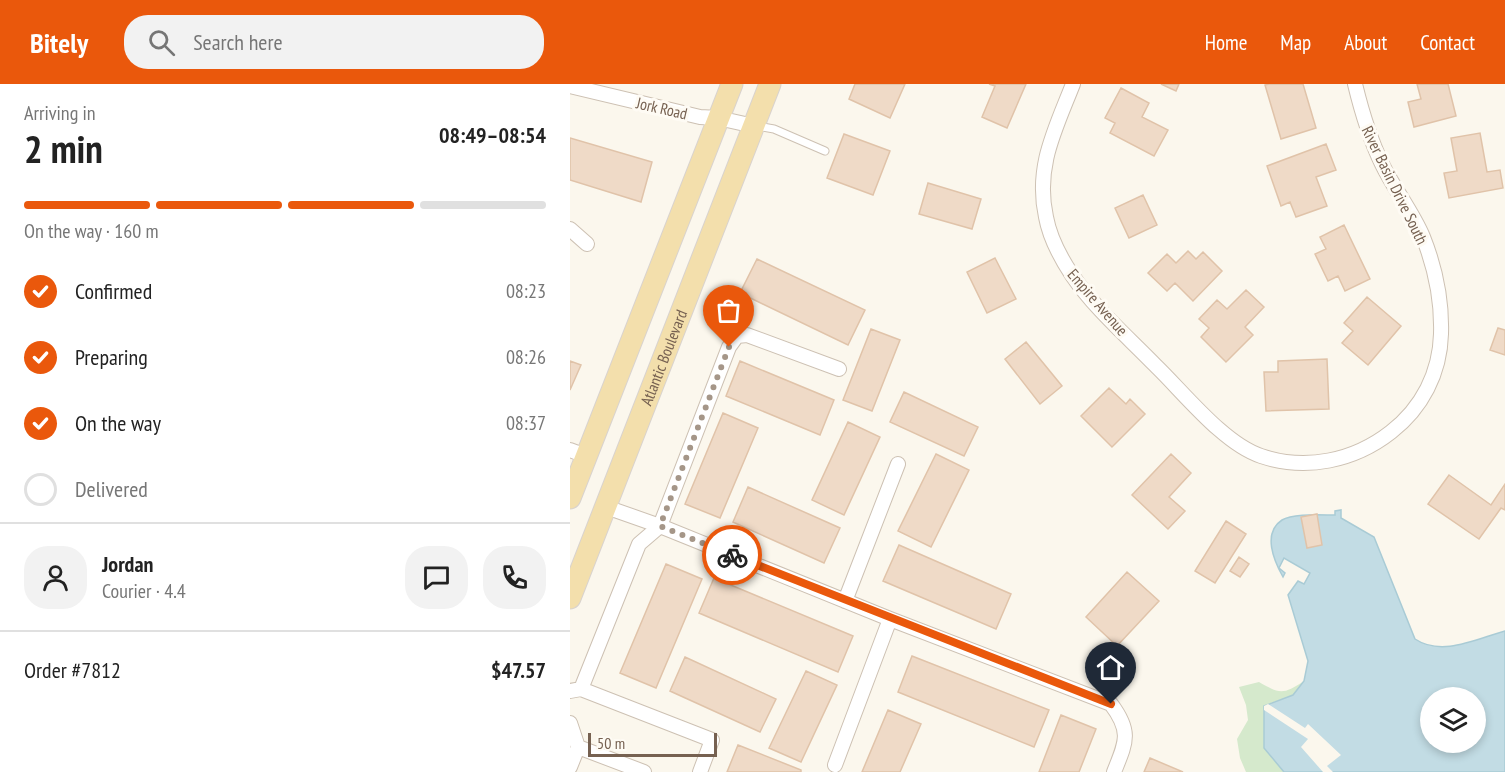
<!DOCTYPE html>
<html lang="en">
<head>
<meta charset="utf-8">
<style>
  :root { --surface:#fff; --page:#f2f2f2; --text:#222; --muted:#767676; --line:#e0e0e0; --accent:#ea580c }
  body { margin:0; font-family:"PT Sans Narrow",sans-serif; background:var(--page); color:var(--text); height:100vh; display:flex; flex-direction:column; font-size:22px; white-space:nowrap }
  * { box-sizing:border-box; margin:0 }
  p { font-size:20px; color:var(--muted) }
  .icon { flex:none; width:33px; height:33px; fill:none; stroke:currentColor; stroke-width:2; stroke-linecap:round; stroke-linejoin:round }
  .map { position:relative; flex:1; overflow:hidden }
  .drawer { display:flex; flex-direction:column; background:var(--surface); width:570px }
  .drawer>* { flex:none }
  .controls { position:absolute; left:850px; top:603px; display:grid; gap:12px }
  .controls a { display:grid; place-items:center; width:66px; height:66px; border-radius:50%; background:var(--surface); box-shadow:0 3px 9px #0003; font-size:30px }
  .scale { position:absolute; left:18px; bottom:15px; width:129px; box-sizing:border-box; padding-left:6px; border:3px solid #766151; border-top:0; font-size:16px; line-height:21px; white-space:nowrap; color:#766151; -webkit-text-stroke:4px #fefbf4; paint-order:stroke }
  .pin { position:absolute; display:grid; place-items:center; width:51px; height:51px; color:#fff; margin:-62px -26px; border-radius:50% 50% 50% 0; rotate:-45deg; box-shadow:0 0 6px #0007 }
  .pin .icon { rotate:45deg }
  .courier { position:absolute; display:grid; place-items:center; width:60px; height:60px; margin:-30px; border:4px solid #ea580c; border-radius:50%; background:#fff; color:#222; box-shadow:0 2px 8px #0007 }
  .overview em { font-style:normal; font-weight:600 }
  .overview div { display:flex; flex-direction:column-reverse }
  .overview { display:flex; align-items:center; justify-content:space-between; height:102px; padding:0 24px }
  h1 { font-size:39px; font-weight:600; line-height:45px }
  .bar { display:grid; grid-template-columns:repeat(4,1fr); gap:9px 6px; align-content:center; height:72px; padding:0 24px }
  .bar i { height:8px; border-radius:4px; background:var(--line) }
  .bar .current { background:var(--accent) }
  .bar p { grid-column:span 4 }
  .line { display:flex; align-items:center; gap:15px; padding:0 24px; border-top:2px solid var(--line) }
  .line div { flex:1 }
  .round { display:grid; place-items:center; flex:none; width:63px; height:63px; border-radius:24px; background:var(--page) }
  ol { padding:0 24px; list-style:none }
  li { display:flex; align-items:center; gap:18px; height:66px }
  li p { margin-inline-start:auto }
  li .icon { padding:6px; border-radius:50%; background:var(--accent); color:#fff; stroke-width:4 }
  li:last-child { color:var(--muted) }
  li i { width:33px; height:33px; border:3px solid var(--line); border-radius:50% }
  header { display:flex; align-items:center; gap:36px; box-sizing:border-box; height:84px; padding:0 30px; background:var(--accent); color:#fff }
  header strong { font-size:28px }
  nav { display:flex; gap:33px; margin-inline-start:auto; font-size:21px }
  .search { width:420px; height:54px; background:var(--page); display:flex; align-items:center; gap:15px; box-sizing:border-box; padding:0 21px; border-radius:24px; color:var(--muted); font-size:22px }
  main { display:flex; flex:1; min-height:0 }
  .map>svg:first-child { display:block }
  .green { fill:#d5e9cc }
  .water { fill:#c2dce4; stroke:#a9cbd5; stroke-width:1.5; fill-rule:evenodd }
  .pier { fill:#fbf7ed }
  .building { fill:#efdac7; stroke:#e0c3a9; stroke-width:1.5 }
  .lines { fill:none; stroke-linecap:round; stroke-linejoin:round }
  .lane-casing { stroke:#cdc1b3; stroke-width:9 }
  .street-casing { stroke:#cdc1b3; stroke-width:16 }
  .primary-casing { stroke:#d9d3ce; stroke-width:23 }
  .lane { stroke:#fff; stroke-width:7 }
  .street { stroke:#fff; stroke-width:14 }
  .primary { stroke:#f3dfac; stroke-width:21 }
  .done { stroke:#a59688; stroke-width:6; stroke-dasharray:0 10.8 }
  .route { stroke:#ea580c; stroke-width:8 }
  .labels { text-anchor:middle; dominant-baseline:central; stroke-width:6; stroke-linejoin:round; paint-order:stroke }
  .street-label { font-size:16px; fill:#766151; stroke:#fefbf4 }
</style>
</head>
<body>
<header>
<strong>Bitely</strong>
<div class="search"><svg class="icon" aria-label="search" viewBox="0 0 24 24"><circle cx="10" cy="10" r="6"/><path d="M15 15l6 6"/></svg>Search here</div>
<nav><a>Home</a><a>Map</a><a>About</a><a>Contact</a></nav>
</header>
<main>
<section class="drawer">
<div class="overview"><div><h1>2 min</h1><p>Arriving in</p></div><em>08:49–08:54</em></div>
<div class="bar"><i class="current"></i><i class="current"></i><i class="current"></i><i></i><p>On the way · 160 m</p></div>
<ol>
<li><svg class="icon" aria-label="check" viewBox="0 0 24 24"><path d="M5 12l5 5 9-10"/></svg>Confirmed<p>08:23</p></li>
<li><svg class="icon" aria-label="check" viewBox="0 0 24 24"><path d="M5 12l5 5 9-10"/></svg>Preparing<p>08:26</p></li>
<li><svg class="icon" aria-label="check" viewBox="0 0 24 24"><path d="M5 12l5 5 9-10"/></svg>On the way<p>08:37</p></li>
<li><i></i>Delivered</li>
</ol>
<div class="line" style="height:108px"><a class="round"><svg class="icon" aria-label="person" viewBox="0 0 24 24"><circle cx="12" cy="8" r="4"/><path d="M4 21q1-7 8-7t8 7"/></svg></a><div><b>Jordan</b><p>Courier · 4.4</p></div><a class="round"><svg class="icon" aria-label="chat" viewBox="0 0 24 24"><path d="M4 5h16v11H9l-5 4z"/></svg></a><a class="round"><svg class="icon" aria-label="phone" viewBox="0 0 24 24"><path d="M5 4h4l2 5-3 2q2 4 5 5l2-3 5 2v4C11 20 4 13 5 4z"/></svg></a></div>
<div class="line" style="height:78px"><div>Order #7812</div><b>$47.57</b></div>
</section>
<div class="map">
<svg width="935" height="688" viewBox="0 0 935 688">
  <rect width="100%" height="100%" fill="#fbf7ed"/>
  <path class="green" d="M734,597L723,612L698,620L706,677L714,688H676L670,674L667,655L678,636L676,621L669,603L689,598C710,610 713,611 734,597Z"/>
  <path class="water" d="M771,426V434L804,453L845,555C872,573 906,555 935,547V688H714L694,664V622L723,611L734,597L738,577L718,511L728,497L734,500L740,489L714,474L709,484L715,489L713,493C704,477 692,449 712,436C723,429 751,431 765,431V427ZM861,614H906V658H861Z"/>
  <path class="pier" d="M698,620L735,644L738,640L771,671L757,682L763,688H753L731,663L738,655L694,626V622Z"/>
  <path class="building" d="M285,0H335L320,34L279,15Z
    M419,0H456L437,44L412,33L425,2Z
    M591,0H609L606,7Z
    M699,0H733L746,44L711,55L695,1Z
    M847,0H878L886,32L844,43L838,18L851,15Z
    M551,4L579,19L572,33L598,46L584,72L540,49L545,39L535,34Z
    M910,49L917,88L930,86L933,104L879,114L874,89L887,87L881,54Z
    M274,50L320,67L303,111L257,94Z
    M0,54L82,78L71,118L0,96Z
    M756,60L766,86L746,93L757,122L726,133L720,118L711,122L697,82Z
    M358,99L411,115L402,145L349,130Z
    M573,111L587,141L559,154L545,124Z
    M774,141L800,195L775,207L768,192L758,197L745,170L756,165L750,153Z
    M618,167L626,175L633,168L652,187L623,217L605,199L597,207L578,189L597,170L606,179Z
    M425,174L446,215L417,229L397,188Z
    M187,175L295,226L278,261L170,209Z
    M676,206L694,223L675,243L683,251L656,278L631,253L639,244L629,235L647,216L657,225Z
    M797,213L831,242L798,281L772,259L783,247L774,239Z
    M928,244L935,246V271L920,266Z
    M301,245L330,256L302,327L273,316Z
    M456,258L492,302L470,320L435,275Z
    M757,275L759,325L696,327L694,288H708V277Z
    M0,277L11,281L0,306Z
    M170,277L264,316L250,351L156,312Z
    M539,304L556,320L560,315L575,330L542,363L511,332Z
    M334,308L408,343L394,372L320,338Z
    M153,329L188,344L150,434L115,420Z
    M278,338L310,353L274,431L242,416Z
    M366,370L399,386L361,463L328,447Z
    M601,370L621,389L599,413L615,427L598,445L562,411Z
    M879,391L921,421L935,400V426L931,424L909,455L858,420Z
    M178,403L270,444L254,479L163,438Z
    M747,430L752,461L737,464L731,433Z
    M656,437L676,450L645,499L625,487Z
    M329,461L441,510L426,545L313,497Z
    M669,473L679,480L670,493L660,487Z
    M96,480L132,495L86,604L50,589Z
    M557,488L589,517L547,562L516,533Z
    M144,494L283,552L268,588L129,529Z
    M342,572L479,626L464,663L328,608Z
    M115,573L206,615L190,648L100,607Z
    M236,587L267,601L231,678L199,664Z
    M318,626L351,640L330,688H292Z
    M491,631L526,645L509,688H469Z
    M168,661L231,686V688H157Z
    M580,674L613,688H574Z"/>
  <g class="lines">
    <g class="lane-casing">
      <path id="lane" d="M187,42L204,45L255,67"/>
    </g>
    <g class="street-casing">
      <path id="street" d="M503,0C485,46 465,83 476,133C480,155 490,173 502,191C525,225 558,253 586,282C614,309 654,360 691,372C736,387 784,377 821,348C852,324 870,289 871,250C872,218 865,183 853,153C842,127 824,105 812,80C799,53 792,29 785,0
        M0,2L130,33L148,34L184,42
        M0,145L17,160
        M0,366L16,372
        M36,423L90,442L320,535L541,620C562,648 556,658 544,688
        M275,517L328,380
        M11,605L69,460L90,442L159,263L167,252L177,251L269,285
        M0,607L11,605L142,656L130,688
        M0,639L8,663L0,683
        M8,663L74,688
        M265,681L320,535"/>
    </g>
    <g class="primary-casing">
      <g id="primary">
        <path d="M0,414L162,0"/>
        <path id="s1" d="M0,514L200,0"/>
      </g>
    </g>
    <use href="#lane" class="lane"/>
    <use href="#street" class="street"/>
    <use href="#primary" class="primary"/>
  </g>
  <g class="lines">
    <path class="done" d="M159,263L90,442L162,471"/>
    <path class="route" d="M162,471L541,620"/>
  </g>
  <g class="labels">
    <g class="street-label">
      <text transform="translate(92 24) rotate(13)">Jork Road</text>
      <text transform="translate(825 101) rotate(64)">River Basin Drive South</text>
      <text transform="translate(528 218) rotate(49)">Empire Avenue</text>
      <text stroke="none"><textPath href="#s1" startOffset="258">Atlantic Boulevard</textPath></text>
    </g>
  </g>
</svg>
<div class="controls">
<a><svg class="icon" aria-label="layers" viewBox="0 0 24 24"><path d="M12 4l9 5-9 5-9-5zM3 14l9 5 9-5"/></svg></a>
</div>
<div class="scale">50 m</div>
<div class="pin" style="left:159px;top:263px;background:#ea580c"><svg class="icon" aria-label="bag" viewBox="0 0 24 24"><path d="M5 8h14l-1 12H6zM9 8a3 3 0 0 1 6 0"/></svg></div>
<div class="pin" style="left:541px;top:620px;background:#1f2937"><svg class="icon" aria-label="home" viewBox="0 0 24 24"><path d="M3 11l9-7 9 7M6 9v11h12V9"/></svg></div>
<div class="courier" style="left:162px;top:471px"><svg class="icon" aria-label="bike" viewBox="0 0 24 24"><circle cx="6" cy="16" r="4"/><circle cx="18" cy="16" r="4"/><path d="M6 16l4-8h5l3 8M10 8l3 8H6M13 5h3"/></svg></div>
</div>
</main>
</body>
</html>
